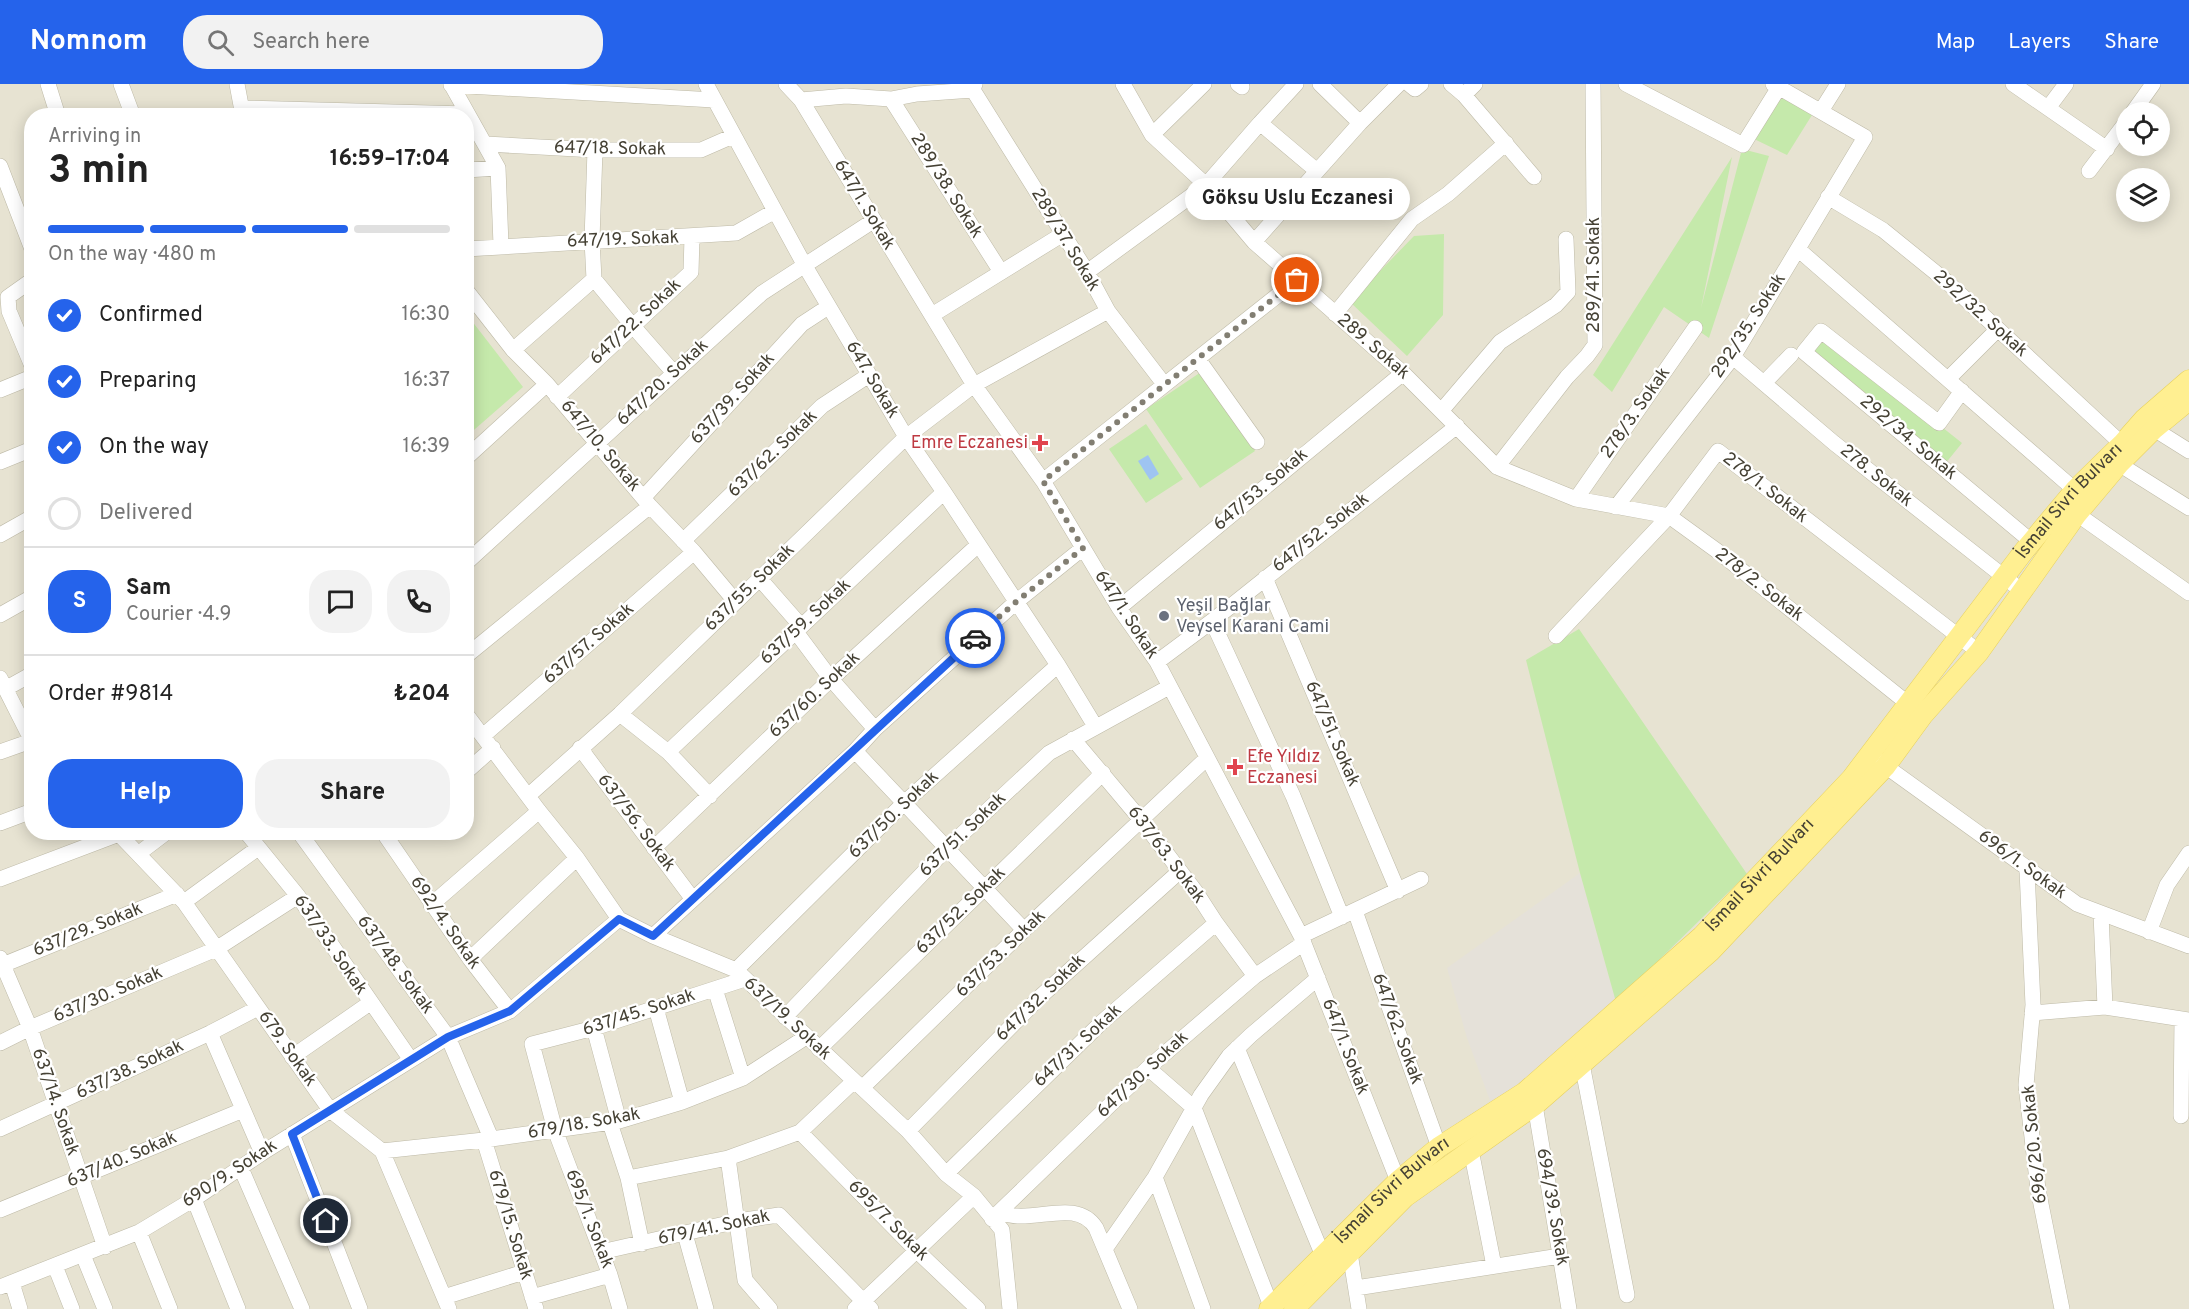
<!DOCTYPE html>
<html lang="en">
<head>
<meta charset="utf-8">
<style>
  :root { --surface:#fff; --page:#f2f2f2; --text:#222; --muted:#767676; --line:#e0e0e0; --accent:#2563eb }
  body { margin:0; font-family:Overpass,sans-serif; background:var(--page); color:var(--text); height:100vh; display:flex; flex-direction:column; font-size:22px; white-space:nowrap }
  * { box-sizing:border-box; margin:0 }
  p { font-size:20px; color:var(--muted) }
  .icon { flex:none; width:33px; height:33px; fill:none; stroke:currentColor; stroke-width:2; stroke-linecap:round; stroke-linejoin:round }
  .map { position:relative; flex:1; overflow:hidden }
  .details { position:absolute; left:24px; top:24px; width:450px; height:732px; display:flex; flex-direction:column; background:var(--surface); border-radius:24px; box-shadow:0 3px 15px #0003 }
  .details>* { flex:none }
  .fabs { position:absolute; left:2116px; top:18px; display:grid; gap:12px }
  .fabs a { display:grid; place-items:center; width:54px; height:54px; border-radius:50%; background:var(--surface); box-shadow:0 3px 15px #0003; font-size:30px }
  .pin { position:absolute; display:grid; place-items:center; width:51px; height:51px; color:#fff; margin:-26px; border:3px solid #fff; border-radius:50%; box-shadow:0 2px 6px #0007 }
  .courier { position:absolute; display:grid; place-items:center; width:60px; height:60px; margin:-30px; border:4px solid #2563eb; border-radius:50%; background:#fff; color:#222; box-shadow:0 2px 8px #0007 }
  .bubble { position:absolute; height:42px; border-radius:21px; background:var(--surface); box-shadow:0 3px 15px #0003; font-size:20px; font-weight:700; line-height:42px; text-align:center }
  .head em { font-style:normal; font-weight:700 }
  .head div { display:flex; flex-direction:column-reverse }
  .head { display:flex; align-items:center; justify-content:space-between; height:102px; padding:0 24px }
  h1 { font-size:39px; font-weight:700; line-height:45px }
  .bar { display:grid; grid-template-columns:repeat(4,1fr); gap:9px 6px; align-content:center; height:72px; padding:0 24px }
  .bar i { height:8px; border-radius:4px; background:var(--line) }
  .bar .on { background:var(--accent) }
  .bar p { grid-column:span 4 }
  .line { display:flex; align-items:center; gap:15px; padding:0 24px; border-top:2px solid var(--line) }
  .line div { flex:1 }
  .round { display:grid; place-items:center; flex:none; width:63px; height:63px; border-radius:24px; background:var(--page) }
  ol { padding:0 24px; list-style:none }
  li { display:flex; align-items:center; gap:18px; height:66px }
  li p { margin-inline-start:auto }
  li .icon { padding:6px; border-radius:50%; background:var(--accent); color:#fff; stroke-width:4 }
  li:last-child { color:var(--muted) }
  li i { width:33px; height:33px; border:3px solid var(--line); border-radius:50% }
  .action { display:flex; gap:12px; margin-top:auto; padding:12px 24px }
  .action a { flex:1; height:69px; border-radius:24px; background:var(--accent); color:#fff; font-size:24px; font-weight:700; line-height:69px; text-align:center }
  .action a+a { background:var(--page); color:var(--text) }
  header { display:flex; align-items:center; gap:36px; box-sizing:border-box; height:84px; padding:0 30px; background:var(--accent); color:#fff }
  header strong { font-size:28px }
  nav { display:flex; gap:33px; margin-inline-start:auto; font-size:21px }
  .search { width:420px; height:54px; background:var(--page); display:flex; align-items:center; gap:15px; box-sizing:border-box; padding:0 21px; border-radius:24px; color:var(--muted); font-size:22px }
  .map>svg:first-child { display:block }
  .residential { fill:#e7e3d2; fill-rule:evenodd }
  .industrial { fill:#e5e1d9 }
  .green { fill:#c5e9ab }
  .water { fill:#9ec4f2 }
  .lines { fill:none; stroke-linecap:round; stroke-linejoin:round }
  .minor-casing { stroke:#bebaa7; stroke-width:16 }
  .major-casing { stroke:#e7d15e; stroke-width:21 }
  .minor { stroke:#fff; stroke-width:15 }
  .major { stroke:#ffef91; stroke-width:20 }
  .done { stroke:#827e72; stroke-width:6; stroke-dasharray:0 10.8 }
  .route { stroke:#2563eb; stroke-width:8 }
  .health-dot { fill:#e0444e; stroke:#fff; stroke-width:2 }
  .worship-dot { fill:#6b7280; stroke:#fff; stroke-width:2 }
  .labels { text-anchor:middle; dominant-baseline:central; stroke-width:4.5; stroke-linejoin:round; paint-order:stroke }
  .street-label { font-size:18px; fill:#454134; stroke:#fff }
  .health-label { font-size:18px; fill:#be3a42; stroke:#fff; text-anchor:end }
  .worship-label { font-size:18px; fill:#5b616d; stroke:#fff; text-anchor:start }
</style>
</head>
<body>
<header>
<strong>Nomnom</strong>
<div class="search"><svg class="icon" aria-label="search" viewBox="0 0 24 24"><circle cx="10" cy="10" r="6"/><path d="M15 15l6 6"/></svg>Search here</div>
<nav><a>Map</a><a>Layers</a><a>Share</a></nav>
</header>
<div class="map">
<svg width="2189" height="1225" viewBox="0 0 2189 1225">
  <rect width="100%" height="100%" fill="#f3f0e4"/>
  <path class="residential" d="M0,0H2189V1225H0ZM2127,28H2160V62H2127ZM32,32H466V748H32ZM2127,94H2160V128H2127Z"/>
  <path class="industrial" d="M1580,789L1616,918L1492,1022L1467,954L1447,884Z"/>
  <path class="green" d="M1781,4L1817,23L1787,71L1752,54Z
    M1742,65L1769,72L1709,254L1664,223L1612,308L1593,291L1732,73L1701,224Z
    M1444,150L1443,231L1407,272L1350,218L1414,152Z
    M468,232L523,303L467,352L466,233Z
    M1821,247L1962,359L1945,380L1804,268Z
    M1201,288L1255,367L1200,404L1146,325Z
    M1146,340L1183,395L1146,419L1109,365Z
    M1579,545L1747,790L1616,918L1580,789L1526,576Z"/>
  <path class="water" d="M1148,371L1159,390L1150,396L1138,377Z"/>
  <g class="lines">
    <g class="minor-casing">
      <path id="minor" d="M48,0L58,32
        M121,0L133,32
        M237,0L243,32
        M451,0L498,84L501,161
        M706,0L805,182L906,353L944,408L1058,581L1095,642
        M786,0L801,16L974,301L1043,397L1119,524L1157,578L1301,852L1398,1097
        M1123,0L1152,51L1206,101L1254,158L1403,289L1497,383L1576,415L1669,432L1720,469L1916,626
        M1238,0L1242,3
        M1296,0L1260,39L1317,87
        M1320,0L1360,39
        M1409,0L1415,5L1421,0
        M1451,0L1464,11L1475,0
        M1626,0L1743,61L1781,0
        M2013,0L2107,65
        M451,1L714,16
        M973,6L1087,188L1108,227L1164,300
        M1464,11L1534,93
        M891,15L1001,188
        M801,16L846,12L891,15L917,10L973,6L975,0
        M242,24L467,30
        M2048,24L2066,0
        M1821,27L1838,0
        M2133,28L2153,0
        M1152,51L1204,0
        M485,60L595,66H701L733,52
        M595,66L592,156L594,195L632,241L674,289
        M0,82L32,165
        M466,86L498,84
        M2089,87L2127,37
        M1828,113L1883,146L1946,197L2122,360
        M1254,158L1360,39L1399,0
        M466,165L736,149L775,127
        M1799,166L2075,406
        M1087,188L1206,101L1260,39
        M32,196L8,213L9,227L32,282
        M466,206L513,266L547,300L650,422L694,468L735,517
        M1335,230L1412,135L1448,110L1506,59
        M932,231L1063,150
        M513,266L594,195
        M1733,273L1834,359L2022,507
        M1198,275L1257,358
        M1948,295L1998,245
        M1764,299L1791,271
        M0,306L32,293
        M1962,307L1939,339L1821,247L1804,268L2032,458
        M557,313L691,188L692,153
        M1442,326L1500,258L1556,221L1568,208L1566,155
        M2154,345L2189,367
        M466,374L547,300
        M0,378L32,365
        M2119,380L2189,424
        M1497,383L1567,293L1587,272L1595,261L1593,0
        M1043,397L1297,196
        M643,414L802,240L828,223
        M1576,415L1695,244
        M1616,423L1733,273L1865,53L1773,0
        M2077,430L2189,509
        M0,451L32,433
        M683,457L822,322L869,291
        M466,479L762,209L873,137
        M759,494L801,542
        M1265,494L1398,807
        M1119,524L1403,289
        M0,531L32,513
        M1212,537L1293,712L1342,833
        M796,548L831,595L875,645
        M1556,552L1669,432L1718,367L1979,568
        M466,572L650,422
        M1157,578L1212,537L1457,342
        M0,594L32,657
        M5,605L32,590
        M466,630L539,727L577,774L619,835L653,852L736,886L908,1047L946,1090L974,1112L1002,1146L1010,1225
        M620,630L668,668L710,712
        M484,651L694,468
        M1073,655L1142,737L1196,808L1216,839L1255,892
        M580,664L692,814
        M855,667L1024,846
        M0,668L31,657
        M668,668L944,408
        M1877,676L2077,820L2189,862
        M466,688L493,664
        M529,711L620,630L906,353L974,301L1108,227
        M0,739L32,727
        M117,748L184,818L330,1026L382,1067L449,1225
        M246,748L298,812L411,976
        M299,748L448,953L491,1054
        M383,748L470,875L510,927
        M654,764L831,595L978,461
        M138,770L167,748
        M2027,786L2033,921L2026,1001L2038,1105L2062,1225
        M0,795L119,750
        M184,818L258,764
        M431,821L539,727
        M1355,827L1439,1063
        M2101,830L2105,923
        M2149,848L2167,801L2189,769
        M653,852L855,667L875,645L1016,518L1083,464
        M1301,852L1421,795
        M0,874L30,944L105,1163
        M470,875L577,774
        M0,882L177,810
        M736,886L904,719L1058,581
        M715,905L743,994
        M656,924L682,1018
        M2032,929L2105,923L2189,936
        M785,933L947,764L1049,669L1169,603
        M594,944L619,1037
        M210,949L262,1069
        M0,959L30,944L216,865L298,812
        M1237,964L1323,1172
        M819,965L1103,689
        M292,973L370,919
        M1582,980L1627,1211
        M1148,984L1194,1024L1271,1222
        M862,1004L1024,846L1207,674
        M1535,1021L1569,1225
        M2181,1032L2182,935
        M610,1039L628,1094L642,1160
        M0,1045L210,949L258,924
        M908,1047L1041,912L1180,787
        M800,1048L917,1167L978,1225
        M292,1050L360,1225
        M484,1056L536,1225
        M1471,1066L1494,1182
        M382,1067L484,1056L619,1037L682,1018L743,994L806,953
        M728,1074L745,1196L770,1225
        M240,1082L302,1225
        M946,1090L1102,938L1216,839
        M1155,1093L1203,1225
        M628,1094L728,1074L800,1048L854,997
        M194,1115L238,1225
        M0,1126L243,1026
        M999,1128C1005,1130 1011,1132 1017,1132C1044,1134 1079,1117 1096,1144L1130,1225
        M992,1135L1148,984L1255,892L1304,859
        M139,1148L170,1225
        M685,1150L706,1225
        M1105,1165L1155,1093L1201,1011L1229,972L1251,951L1318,894
        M601,1168L738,1137L779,1131L871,1225
        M1350,1169L1359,1225
        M83,1171L105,1225
        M55,1182L72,1225
        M12,1199L20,1225
        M0,1203L139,1148L194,1115L262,1069L448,953L510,927L619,835
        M1356,1204L1560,1172
        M444,1213L524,1188
        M532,1213L610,1191
        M620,1225L610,1191L555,1046L532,960L594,944L745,895
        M855,1225L974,1112"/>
    </g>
    <g class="major-casing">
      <g id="major">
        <path id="s1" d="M1269,1225L1398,1097L1439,1063L1525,1008L1702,852L1851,695L2024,467L2075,406L2122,360L2144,335L2189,296"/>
        <path d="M1294,1225L1405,1113L1535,1021L1711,867L1885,683L1923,631L1979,568L2077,430L2119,380L2154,345L2189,316"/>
      </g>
    </g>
    <use href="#minor" class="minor"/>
    <use href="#major" class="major"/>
  </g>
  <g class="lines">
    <path class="done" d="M975,554L1016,518L1083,464L1043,397L1297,196"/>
    <path class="route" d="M326,1137L292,1050L448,953L510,927L619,835L653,852L975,554"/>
  </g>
  <g class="health-dot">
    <path d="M1037 350h6v6h6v6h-6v6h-6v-6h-6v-6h6z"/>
    <path d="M1232 674h6v6h6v6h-6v6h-6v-6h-6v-6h6z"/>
  </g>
  <circle class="worship-dot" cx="1164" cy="532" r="6"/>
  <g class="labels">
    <g class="street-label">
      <text transform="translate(610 65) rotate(1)">647/18. Sokak</text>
      <text transform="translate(946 102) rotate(58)">289/38. Sokak</text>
      <text transform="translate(864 121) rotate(59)">647/1. Sokak</text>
      <text transform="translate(623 156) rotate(-2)">647/19. Sokak</text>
      <text transform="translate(1065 156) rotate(59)">289/37. Sokak</text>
      <text transform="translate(1594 191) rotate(-90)">289/41. Sokak</text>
      <text transform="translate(1980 230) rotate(42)">292/32. Sokak</text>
      <text transform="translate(636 238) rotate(-43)">647/22. Sokak</text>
      <text transform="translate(1749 242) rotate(-57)">292/35. Sokak</text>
      <text transform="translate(1373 263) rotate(41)">289. Sokak</text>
      <text transform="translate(872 296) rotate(59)">647. Sokak</text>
      <text transform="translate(663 299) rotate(-43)">647/20. Sokak</text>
      <text transform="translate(733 315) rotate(-48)">637/39. Sokak</text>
      <text transform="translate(1636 329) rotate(-55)">278/3. Sokak</text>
      <text transform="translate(1908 354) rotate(40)">292/34. Sokak</text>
      <text transform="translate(600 362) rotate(50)">647/10. Sokak</text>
      <text transform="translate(773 370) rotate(-44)">637/62. Sokak</text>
      <text transform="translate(1876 392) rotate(39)">278. Sokak</text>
      <text transform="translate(1765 404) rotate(38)">278/1. Sokak</text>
      <text transform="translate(1261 406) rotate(-40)">647/53. Sokak</text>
      <text stroke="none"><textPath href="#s1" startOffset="1143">İsmail Sivri Bulvarı</textPath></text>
      <text transform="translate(1321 449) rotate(-38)">647/52. Sokak</text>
      <text transform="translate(1759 501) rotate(38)">278/2. Sokak</text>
      <text transform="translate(750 504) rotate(-44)">637/55. Sokak</text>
      <text transform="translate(1126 531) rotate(57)">647/1. Sokak</text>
      <text transform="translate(806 538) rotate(-43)">637/59. Sokak</text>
      <text transform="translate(589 560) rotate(-41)">637/57. Sokak</text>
      <text transform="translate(815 611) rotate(-43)">637/60. Sokak</text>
      <text transform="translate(1332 650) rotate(67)">647/51. Sokak</text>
      <text transform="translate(894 731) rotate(-44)">637/50. Sokak</text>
      <text transform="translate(636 739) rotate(53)">637/56. Sokak</text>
      <text transform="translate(963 751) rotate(-44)">637/51. Sokak</text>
      <text transform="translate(1166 771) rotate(53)">637/63. Sokak</text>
      <text transform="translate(2022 781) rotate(36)">696/1. Sokak</text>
      <text stroke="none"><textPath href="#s1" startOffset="657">İsmail Sivri Bulvarı</textPath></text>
      <text transform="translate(961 827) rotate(-44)">637/52. Sokak</text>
      <text transform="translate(445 839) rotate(55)">692/4. Sokak</text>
      <text transform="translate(88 846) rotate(-22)">637/29. Sokak</text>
      <text transform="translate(330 861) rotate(56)">637/33. Sokak</text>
      <text transform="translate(1001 870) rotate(-44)">637/53. Sokak</text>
      <text transform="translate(395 881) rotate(54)">637/48. Sokak</text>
      <text transform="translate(108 911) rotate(-23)">637/30. Sokak</text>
      <text transform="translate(1041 914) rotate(-44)">647/32. Sokak</text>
      <text transform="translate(639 929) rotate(-18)">637/45. Sokak</text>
      <text transform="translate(787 935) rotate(43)">637/19. Sokak</text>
      <text transform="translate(1397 945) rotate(70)">647/62. Sokak</text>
      <text transform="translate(1078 962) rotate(-43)">647/31. Sokak</text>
      <text transform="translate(1345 963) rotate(69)">647/1. Sokak</text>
      <text transform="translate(287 965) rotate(55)">679. Sokak</text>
      <text transform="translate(130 986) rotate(-25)">637/38. Sokak</text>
      <text transform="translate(1143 991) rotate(-43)">647/30. Sokak</text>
      <text transform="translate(55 1018) rotate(71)">637/14. Sokak</text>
      <text transform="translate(584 1040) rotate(-10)">679/18. Sokak</text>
      <text transform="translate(2035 1060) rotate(-96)">696/20. Sokak</text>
      <text transform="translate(122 1076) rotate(-23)">637/40. Sokak</text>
      <text transform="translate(230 1090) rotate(-33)">690/9. Sokak</text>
      <text stroke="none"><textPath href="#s1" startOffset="171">İsmail Sivri Bulvarı</textPath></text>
      <text transform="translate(1552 1123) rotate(80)">694/39. Sokak</text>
      <text transform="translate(589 1135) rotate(69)">695/1. Sokak</text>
      <text transform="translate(888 1137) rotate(45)">695/7. Sokak</text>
      <text transform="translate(510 1141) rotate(73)">679/15. Sokak</text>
      <text transform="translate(714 1144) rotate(-12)">679/41. Sokak</text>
    </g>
    <g class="health-label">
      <text x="1028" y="359">Emre Eczanesi</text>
      <text x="1247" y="673" text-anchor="start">Efe Yıldız<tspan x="1247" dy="21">Eczanesi</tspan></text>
    </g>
    <g class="worship-label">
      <text x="1176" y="522">Yeşil Bağlar<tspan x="1176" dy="21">Veysel Karani Cami</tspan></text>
    </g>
  </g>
</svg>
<div class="fabs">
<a><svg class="icon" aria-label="locate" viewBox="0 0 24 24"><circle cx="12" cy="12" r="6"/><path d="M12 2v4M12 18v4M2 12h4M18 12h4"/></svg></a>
<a><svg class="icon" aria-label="layers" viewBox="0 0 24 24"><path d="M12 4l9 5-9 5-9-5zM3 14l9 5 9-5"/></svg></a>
</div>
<div class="pin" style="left:1297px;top:196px;background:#ea580c"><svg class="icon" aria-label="bag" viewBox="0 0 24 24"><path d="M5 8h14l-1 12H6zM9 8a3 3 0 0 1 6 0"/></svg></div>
<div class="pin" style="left:326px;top:1137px;background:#1f2937"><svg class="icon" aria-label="home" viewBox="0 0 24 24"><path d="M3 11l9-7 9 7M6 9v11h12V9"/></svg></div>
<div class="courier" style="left:975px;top:554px"><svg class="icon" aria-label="car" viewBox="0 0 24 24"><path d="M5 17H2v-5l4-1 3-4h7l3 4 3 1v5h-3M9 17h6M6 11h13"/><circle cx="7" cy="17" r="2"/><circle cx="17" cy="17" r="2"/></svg></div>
<div class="bubble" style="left:1185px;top:94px;width:225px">Göksu Uslu Eczanesi</div>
<section class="details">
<div class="head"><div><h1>3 min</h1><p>Arriving in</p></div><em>16:59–17:04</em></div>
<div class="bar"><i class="on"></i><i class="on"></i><i class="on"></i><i></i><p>On the way · 480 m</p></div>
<ol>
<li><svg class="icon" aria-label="check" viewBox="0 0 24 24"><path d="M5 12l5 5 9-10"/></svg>Confirmed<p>16:30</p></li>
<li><svg class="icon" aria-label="check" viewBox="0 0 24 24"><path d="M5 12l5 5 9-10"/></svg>Preparing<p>16:37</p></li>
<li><svg class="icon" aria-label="check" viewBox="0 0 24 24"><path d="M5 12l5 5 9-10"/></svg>On the way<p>16:39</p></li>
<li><i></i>Delivered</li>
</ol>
<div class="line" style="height:108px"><b class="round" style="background:var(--accent);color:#fff">S</b><div><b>Sam</b><p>Courier · 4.9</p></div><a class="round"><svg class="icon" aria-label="chat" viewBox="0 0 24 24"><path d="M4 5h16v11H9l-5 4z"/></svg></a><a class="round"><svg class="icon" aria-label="phone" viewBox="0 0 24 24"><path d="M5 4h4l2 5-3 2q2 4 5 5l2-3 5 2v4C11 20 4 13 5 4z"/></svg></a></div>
<div class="line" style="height:78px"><div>Order #9814</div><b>₺204</b></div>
<div class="action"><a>Help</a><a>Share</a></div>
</section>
</div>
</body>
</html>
